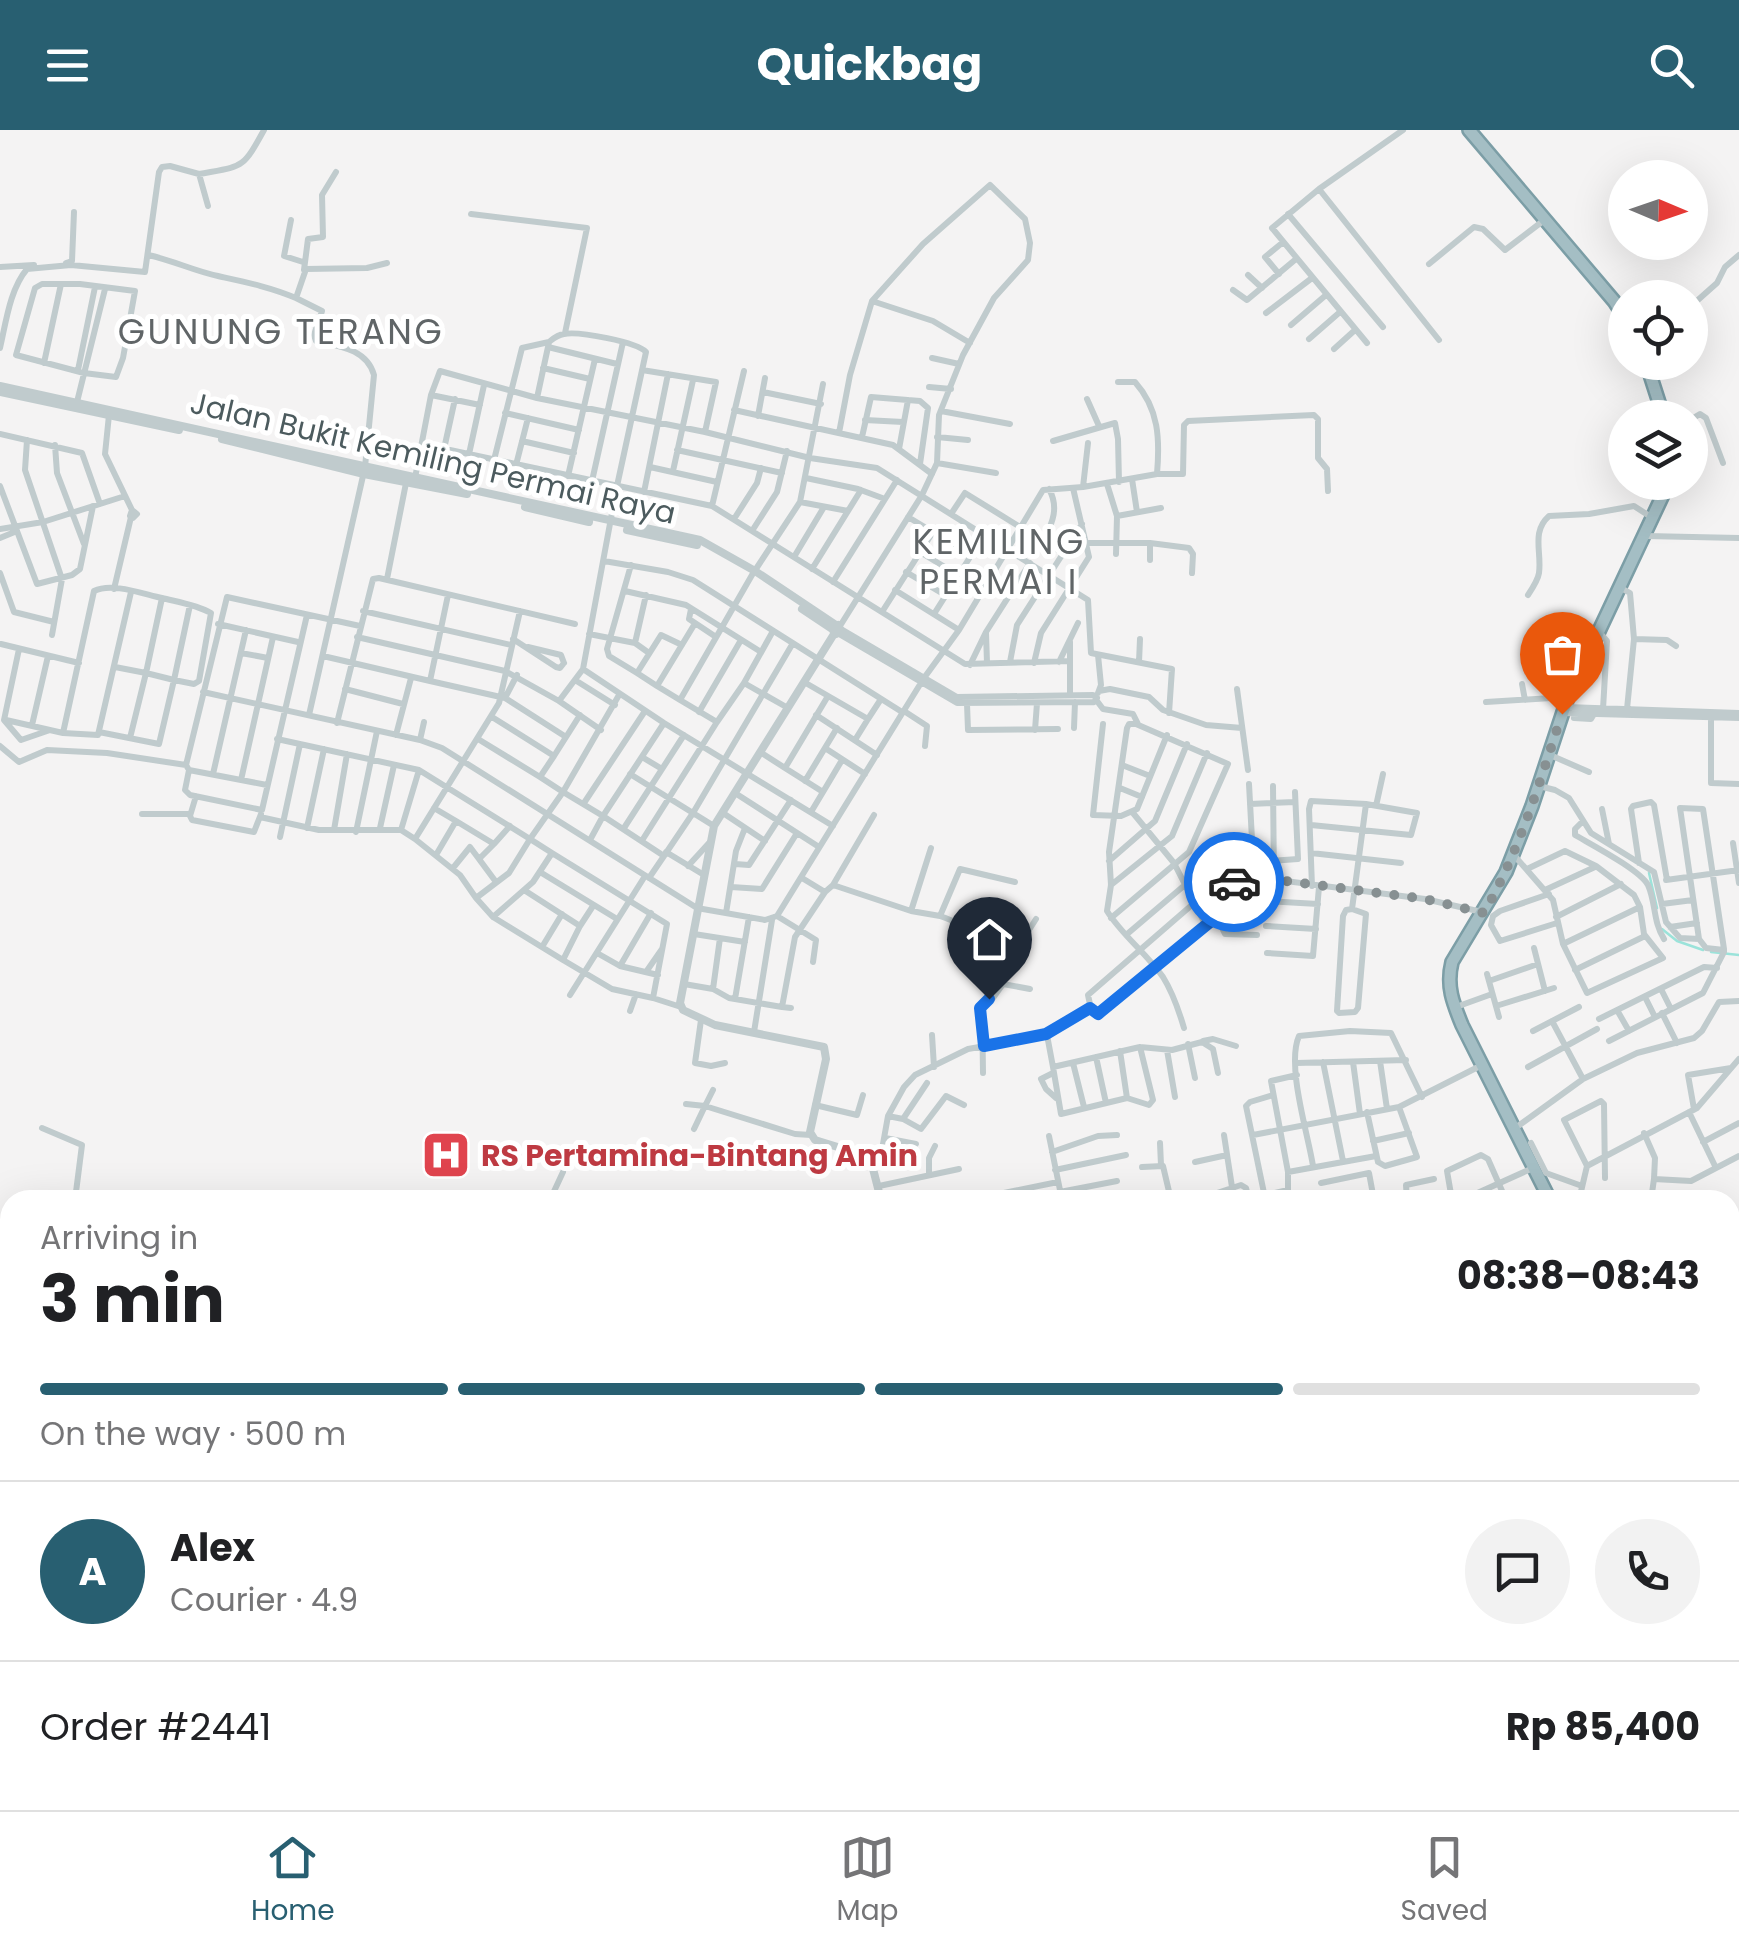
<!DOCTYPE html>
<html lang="en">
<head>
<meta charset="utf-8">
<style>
  :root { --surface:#fff; --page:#f2f2f2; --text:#202124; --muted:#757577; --line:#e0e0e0; --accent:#285f71 }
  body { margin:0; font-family:Poppins,sans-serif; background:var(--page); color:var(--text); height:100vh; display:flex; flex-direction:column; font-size:38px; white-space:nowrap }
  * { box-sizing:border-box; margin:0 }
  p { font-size:32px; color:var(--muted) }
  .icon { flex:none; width:55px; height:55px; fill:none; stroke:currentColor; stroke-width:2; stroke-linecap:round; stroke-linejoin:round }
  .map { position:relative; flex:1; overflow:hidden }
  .drawer { position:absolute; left:0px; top:1060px; width:1740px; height:620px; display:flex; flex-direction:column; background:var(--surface); border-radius:30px 30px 0 0; box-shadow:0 10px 40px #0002 }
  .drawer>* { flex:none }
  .needle { width:65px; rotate:92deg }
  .buttons { position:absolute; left:1608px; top:30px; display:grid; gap:20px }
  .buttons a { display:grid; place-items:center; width:100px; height:100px; border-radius:50%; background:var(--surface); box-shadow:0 10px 40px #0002; font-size:50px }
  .pin { position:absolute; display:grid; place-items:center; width:85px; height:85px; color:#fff; margin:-102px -42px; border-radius:50% 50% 50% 0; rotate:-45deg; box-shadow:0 0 10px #0007 }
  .pin .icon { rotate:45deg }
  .courier { position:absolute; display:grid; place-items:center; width:100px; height:100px; margin:-50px; border:8px solid #1a73e8; border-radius:50%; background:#fff; color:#222; box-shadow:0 2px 12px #0007 }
  .head em { font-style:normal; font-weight:700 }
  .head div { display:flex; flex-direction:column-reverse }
  .head { display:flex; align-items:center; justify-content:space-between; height:170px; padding:0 40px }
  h1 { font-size:65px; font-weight:700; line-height:75px }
  .bar { display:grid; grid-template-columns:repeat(4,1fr); gap:15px 10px; align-content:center; height:120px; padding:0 40px }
  .bar i { height:12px; border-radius:8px; background:var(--line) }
  .bar .current { background:var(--accent) }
  .bar p { grid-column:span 4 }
  .line { display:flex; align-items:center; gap:25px; padding:0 40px; border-top:2px solid var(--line) }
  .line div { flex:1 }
  .round { display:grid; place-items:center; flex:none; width:105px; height:105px; border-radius:52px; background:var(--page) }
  header { display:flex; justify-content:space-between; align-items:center; height:130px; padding:0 40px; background:var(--accent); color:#fff; font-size:45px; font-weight:700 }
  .tabs { display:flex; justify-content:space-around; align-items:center; height:140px; border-top:2px solid var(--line); background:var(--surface); font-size:28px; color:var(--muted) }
  .tabs a { display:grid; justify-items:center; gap:5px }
  .tabs .current { color:var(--accent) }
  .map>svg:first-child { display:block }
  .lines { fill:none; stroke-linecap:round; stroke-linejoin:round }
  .stream { stroke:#9be3da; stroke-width:2.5 }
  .trunk-casing { stroke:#7c9ea6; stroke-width:16 }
  .minor { stroke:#c0cbcd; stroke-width:6 }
  .tertiary { stroke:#c0cbcd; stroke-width:8 }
  .primary { stroke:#b6c9cd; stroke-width:10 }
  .trunk { stroke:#a4bec4; stroke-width:11 }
  .done { stroke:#879092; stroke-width:10; stroke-dasharray:0 18 }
  .route { stroke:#1a73e8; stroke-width:12 }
  .labels { text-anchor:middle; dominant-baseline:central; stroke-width:10; stroke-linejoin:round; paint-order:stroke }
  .street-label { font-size:30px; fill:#4c5b5e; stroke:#fff }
  .health-label { font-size:30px; font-weight:bold; fill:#be3a42; stroke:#fff; text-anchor:start }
  .quarter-label { font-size:35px; letter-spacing:2.5px; fill:#606567; stroke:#fff }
</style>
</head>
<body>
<header><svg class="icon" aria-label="menu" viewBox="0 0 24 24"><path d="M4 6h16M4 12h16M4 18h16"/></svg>Quickbag<svg class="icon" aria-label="search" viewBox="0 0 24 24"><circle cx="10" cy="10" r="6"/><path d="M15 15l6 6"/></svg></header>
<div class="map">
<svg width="1739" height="1680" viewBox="0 0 1739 1680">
  <rect width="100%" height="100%" fill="#f4f3f3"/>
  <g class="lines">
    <path class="stream" d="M1649,743L1657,778
      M1662,799L1677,811L1703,820
      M1711,822L1739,825"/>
    <g class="trunk-casing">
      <path id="trunk" d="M1469,0L1614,171L1625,188
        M1646,232L1664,288
        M1550,1070L1462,895C1453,873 1446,856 1452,832L1506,742L1532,676L1568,567L1669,352
        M1730,1345L1739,1356
        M1730,1645L1739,1638
        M1730,1657L1739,1653
        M1686,1680L1698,1670"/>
    </g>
    <path class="minor" d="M199,44C243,36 242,40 264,0
      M1319,59L1439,210
      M471,84L587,98L565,203
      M1288,84L1383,197
      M291,90L284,126L303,132
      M148,125C172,130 194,141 218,146C245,152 270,157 296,168L306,139L367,138L387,133
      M66,133L72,131L74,82
      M1429,134L1474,97L1483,99L1505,120L1543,91
      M0,137L34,135
      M304,140L308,109L323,107L322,65L336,42
      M1279,144L1265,127L1282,113
      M1248,145L1262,158
      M42,154H80L135,161L123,228L116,247L84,243L16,225L35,158Z
      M1233,160L1247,170L1296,129
      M296,168L322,181L314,205L316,211C339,216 367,219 374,245L365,337L309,585
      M872,171L933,191L970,213
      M1690,177L1717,153L1725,137L1739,125
      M1266,183L1312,148
      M1291,195L1326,165
      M1309,209L1340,182
      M1367,213L1272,98L1319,59L1403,0
      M0,218C6,192 10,159 27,139L71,135L145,142L159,42L162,37L170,36L199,44L208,76
      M1334,219L1355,200
      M932,228L959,234
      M44,233L61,154
      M543,238L590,249
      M78,240L95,157
      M642,240L716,252L705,302
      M1118,252H1135C1159,279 1160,309 1157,344
      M929,257L951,259
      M763,262L821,274
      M431,265L480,275
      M537,268L548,217
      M1087,269L1099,296
      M77,272L105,159
      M734,280L893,315L932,344
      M941,281L1010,294
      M505,283L579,300
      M109,285L105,324L132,380L130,386L133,388L137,384L132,380
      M758,286L765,248
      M865,290L903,292
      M1690,290L1700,284L1706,288L1723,333
      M839,303L850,245L872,171L923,114L990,55L1025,89L1030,113L1028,130L994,168L963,225L939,285L937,333L922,365L840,496
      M0,304L82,323L100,374
      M862,307L871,267L920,271L928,278L920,334
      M937,307L968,310
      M27,310L25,340L62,449L52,505
      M522,311L574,323
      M1053,311L1115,293L1118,309L1119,352
      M422,314L712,376L965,534L1070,531
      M55,315L57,343L84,414
      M444,319L455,269
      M899,319L908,270
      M677,320L782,343
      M494,330L522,218L549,212L548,217L617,234
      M937,333L996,343
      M516,335L528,288
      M650,337L717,352
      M673,341L693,250
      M568,346L595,229
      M415,348L431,265L440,241L537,268L705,302L810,328L877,338L1088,470L1091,523L1172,539L1169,583
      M806,348L858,359L885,369
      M1132,349L1137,382
      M592,351L623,212
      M1107,354L1117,386
      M0,356L37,454L72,445L80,439L93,376
      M1083,357L1088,313
      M461,361L484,255
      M644,362L668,244
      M800,372L848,381
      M712,376L744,241
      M951,384L965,363L1064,424
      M908,387L971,425
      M734,389L757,353L761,338
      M0,399L43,392L125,366
      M752,401L777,362L787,321
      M1646,406L1739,408
      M0,408L17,401
      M1044,410C1053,392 1059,377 1049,359
      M1089,413H1150L1189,418L1193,424L1192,443
      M920,422L958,445
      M1116,424L1117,386L1161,378
      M794,427L824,377
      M1150,430V413
      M604,431L668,442L693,450L902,582
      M631,435L607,519L609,526L637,543L661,505L682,515
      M812,439L861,360
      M906,442L945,465
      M0,443L14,482L54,492
      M387,449L406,353
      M833,452L897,350
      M1621,458L1630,463L1634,509L1627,579
      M114,459L131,387
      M895,460L959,500
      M625,461L686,475L761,522
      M131,462L98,605L63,603L94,461C112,452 143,464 162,468C178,472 197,475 211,483L199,551L194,554L174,550L190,475
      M646,465L635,513L649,523
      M1528,465C1532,459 1538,450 1539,443C1542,422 1531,402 1549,386L1589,384L1634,376L1651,387
      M691,479L689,489L716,507
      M363,481L511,515
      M882,482L933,402
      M934,484L984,405
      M218,494L298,512
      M841,499L957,567L1093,565L1097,568L1094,572
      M773,501L744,553L717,592L680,570L752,445L800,372L823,254
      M986,503L987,533
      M1600,503L1607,511L1603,579
      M589,504L635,513
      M839,504L957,573L1094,572
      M273,507L241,650L189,640L186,635L227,467L360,496
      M357,507L505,541L559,571L583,539L617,356L646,222C637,212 579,201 564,204C557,205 554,208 549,212
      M513,509L556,537L560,538L564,533
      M1634,509L1667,510L1676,516
      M1070,512V565
      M1,514L79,533
      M528,517L561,525L564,533
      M19,519L4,590L21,610L50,600
      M241,523L268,528
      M323,526L430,551L448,465
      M1010,532L1017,495L1082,394
      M1059,532L1078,493
      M1139,532L1140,509
      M1034,533L1041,503L1089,427L1073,358
      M970,535L986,502L1030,433
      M115,537L146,543L162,468
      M583,539L664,593L833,696
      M637,543L657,556L694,495
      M575,550L615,575
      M430,551L505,568L566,607
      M804,552L868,589L881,569
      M744,553L788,578
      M1522,554L1525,570
      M657,556L680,570
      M345,559L403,574
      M1237,559L1248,640
      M1099,561L1110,559L1149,567L1163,580L1206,595L1242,598
      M203,562L420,610L442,618L697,778L765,790L777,786
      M1098,563L1101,555L1098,525
      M828,566L785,638L823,662L842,630
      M505,568L517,545
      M559,571L601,600
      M1097,571L1103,579L1133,584L1138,594
      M1486,572L1567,567
      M967,574L968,600L1058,599
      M1566,577L1739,583
      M904,581L927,596L925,616
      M699,582L741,510
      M1562,583L1739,588
      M816,585L877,625
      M492,587L554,626L540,647L563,662L530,709L552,723L533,752L493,787
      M1711,587V653L1739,654
      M1574,588L1591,589L1594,584
      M6,590L63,603
      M337,593L373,449L379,448L575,494
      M1103,594L1093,685L1121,686L1137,679L1167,605
      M32,595L48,526
      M1074,598L1075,572
      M1035,600L1037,573
      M99,602L159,614L174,550L146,543L130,608
      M396,605L411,548
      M277,609L419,640L530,709L509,743L476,768L460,745L415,709
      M478,609L540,647
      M420,610L424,592
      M855,610L868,589
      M0,616L19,632L47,620L107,623L186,635
      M825,618L865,644
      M760,622L785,638
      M1550,625L1589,642
      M554,626L580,585
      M642,627L662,639
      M1122,635L1150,646
      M189,640L185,660L190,665L262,680L307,485
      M213,644L246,500
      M630,644L693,683L664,726
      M241,650L267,655
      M805,651L837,598
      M1249,654L1253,728L1256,732L1298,729L1295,662
      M1273,656L1274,750
      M1539,656L1555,660L1569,668L1591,703L1654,742L1666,792L1680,808L1699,809
      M1120,658L1142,667
      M735,663L819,717
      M196,666L190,686L192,690L254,702L261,684
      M584,673L645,581
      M1250,674L1295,672
      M1376,676L1383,644
      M434,678L456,691L436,725
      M1602,679L1609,714
      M811,682L823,662
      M723,683L765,711
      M1133,683L1174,733L1205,794
      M142,684H190
      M260,687L319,700H401L415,709L499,573L520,481
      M456,691L494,714L510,696
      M1583,691L1575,699V705C1592,715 1640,740 1648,755C1656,773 1653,792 1664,809
      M1311,695L1411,705L1417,683L1366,674L1311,671L1309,679L1312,756
      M714,696L693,683L793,513
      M307,698L324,619
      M380,698L394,635
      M624,698L684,605
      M334,700L347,624
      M401,700L419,640
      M356,702L377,601
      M280,707L300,614
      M643,709L717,592
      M590,710L603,686L563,662L619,565
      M1733,713L1739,753
      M494,714L479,729L496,752
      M666,722L704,745
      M552,723L667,794L653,868L612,859L563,830L580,796
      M1311,723L1401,733
      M1513,724L1553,770L1563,814L1587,863L1663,828L1644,804L1640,777L1634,765L1596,736L1565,721L1527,739
      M1109,731L1155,691L1187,614
      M1639,733L1631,679L1633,676L1651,672L1654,675L1667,750
      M735,734L749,735L791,670
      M688,736L709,713
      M453,738L470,717L479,729
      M540,742L617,789
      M649,748L664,726L603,686L664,593
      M802,748L825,762L833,755L911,781L940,786L960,739L1015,752
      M1666,750L1739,740
      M833,755L874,685
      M1111,755L1172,706L1207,623
      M731,757L762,759L797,703
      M524,760L580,796L593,776
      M1545,760L1595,737
      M1549,764L1500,781L1493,786L1491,795L1500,811L1557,793
      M476,768L493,787L563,830
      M1265,771L1318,774
      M1662,774L1693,770
      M1352,779L1366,784L1358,878L1355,882L1339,883L1337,881L1343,786L1346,780Z
      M1352,779L1366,674
      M911,781L931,718
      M726,783L736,721L745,698
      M777,786L924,548L959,500L1043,360L1083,357L1157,344H1183L1184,295L1188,291L1314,285L1318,289V328L1327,339L1328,361
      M777,786L816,810L813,832
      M940,786C968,796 993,811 1022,811L1036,789
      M1217,787L1225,804L1257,805
      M1556,787L1621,754
      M1111,788L1189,722L1228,634L1136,594H1129L1127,598L1109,722L1111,755L1107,781C1122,805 1146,823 1163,847C1173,863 1179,881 1184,898
      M1266,796L1316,799
      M1670,797L1697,793
      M694,804L745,812
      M1126,805L1206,737
      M1563,814L1640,777
      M542,817L562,784
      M1534,818L1545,861
      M597,823L620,836L651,783
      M1267,823L1313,826L1319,757
      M620,836L658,845
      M1575,840L1645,806
      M646,842L662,819
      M1487,844L1499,887
      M1489,851L1538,834
      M684,854L713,859L729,868L782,877
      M713,859L720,808
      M1661,859L1671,879
      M570,865L645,746
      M1645,867L1655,887
      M653,868L681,877
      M735,869L749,787
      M1496,876L1554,858
      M1456,877L1492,864
      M791,878L782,877L795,807L825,762
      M1091,879L1095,884L1101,883L1217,787L1213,757L1255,747L1425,769L1482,782
      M1091,879L1088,865L1193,774
      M1617,880L1629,901
      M630,881L636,864
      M1662,883L1677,913
      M1599,889L1704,837L1717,838
      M701,890L695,933L711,936L725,933
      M1552,891L1583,949
      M1533,901L1579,877
      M754,902L772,790
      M932,905L934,937
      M1047,905L1053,937L1140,917L1172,920L1202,912L1213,919L1218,943
      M1203,911L1213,909L1236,916
      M1609,911L1703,863L1724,822V819L1703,679L1680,678L1699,809L1706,818L1724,820
      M1188,914L1195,948
      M1167,920L1175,967
      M1120,921L1127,968
      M1096,927L1106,973
      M1380,931L1387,979
      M1323,932L1343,1031
      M1353,932L1360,984
      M1073,933L1084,977
      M1297,933L1406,930
      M1053,937L1061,984L1127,968L1149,975L1153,970L1140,917
      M1528,937L1597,899
      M983,943L982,873L993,868L1003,854L1030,859
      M1053,943L1041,949L1046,959L1056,968
      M713,960L705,976L795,1004L811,1005
      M686,974L705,976L694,999
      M815,975L857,985L863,965
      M1694,979L1688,945L1731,938
      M1367,982L1378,1032L1385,1036L1417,1027L1399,977
      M888,986L903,989L921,999L946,966L964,975
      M903,989L927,953
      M42,998L82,1015L76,1062L121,1070
      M1514,999L1583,949L1637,923L1694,908L1702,901L1719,872L1739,871
      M1644,1003L1655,1028L1654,1049
      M1224,1005L1232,1057
      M1253,1005L1399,977L1482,935
      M1049,1006L1062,1070
      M885,1008L916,1014
      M1373,1011L1409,1003
      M1703,1012L1739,993
      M1160,1013L1161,1035
      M1531,1013L1546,1043L1582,1056
      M1052,1022L1098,1006L1117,1005
      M872,1031L881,1025L888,986L904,957L915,945L968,919L1047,905L1091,879
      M1195,1032L1227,1025
      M1313,1036C1308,1004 1286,935 1299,906L1350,901L1391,903L1422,967
      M1587,1036L1564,990L1601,971L1604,974L1605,1048
      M1142,1037L1163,1036L1171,1070
      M1716,1038L1739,1026
      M1055,1040L1126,1025
      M1288,1042L1271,951L1297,945
      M929,1045V1028L935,1016
      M1321,1053L1369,1043L1374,1070
      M879,1056L959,1039
      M1060,1062L1117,1051
      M1264,1063L1246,976L1250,972L1273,965
      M1473,1065L1533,1038
      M1249,1069L1288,1060V1042L1376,1026
      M136,1070L144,1067L169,1070
      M550,1070L563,1042
      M611,1070L612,1067L622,1070
      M918,1070L942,1065L946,1070
      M999,1070L1004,1063L1058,1052
      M1196,1070L1241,1055L1246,1058L1249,1070
      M1359,1070L1373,1068
      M1407,1070L1406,1055L1434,1049
      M1452,1070L1447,1041L1481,1025L1488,1029L1506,1070
      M1579,1070L1587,1036L1697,978L1739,929
      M1651,1070L1654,1049L1691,1051L1716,1038L1689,982
      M1730,1091L1739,1086
      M1730,1119L1739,1114
      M1730,1146L1739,1142
      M1731,1169L1738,1190
      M1730,1252L1739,1264
      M0,1275L10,1278
      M1730,1310L1739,1305
      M1730,1319L1739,1313
      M0,1338L10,1337
      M1730,1393L1739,1386
      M0,1417L10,1355
      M0,1426L10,1430
      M1730,1450L1731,1451
      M0,1457L10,1462
      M0,1495L7,1480
      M1730,1505L1739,1523
      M1730,1538L1739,1545
      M248,1670H252
      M376,1670L387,1680
      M734,1670L754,1680
      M846,1670L863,1680
      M1060,1670L1094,1680
      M1149,1670L1198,1680
      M1311,1670V1680
      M1350,1670L1403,1675L1412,1680
      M1442,1670L1459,1680
      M157,1680L159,1670
      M616,1680L618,1670
      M647,1680L650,1670
      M655,1680L657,1670
      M713,1680L719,1670
      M740,1680L745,1670
      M767,1680L772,1670
      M795,1680L800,1670
      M825,1680L830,1670
      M1048,1680L1051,1670
      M1247,1680L1251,1670
      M1321,1680L1323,1670
      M1338,1680L1339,1670
      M1431,1680L1437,1670
      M1465,1680L1470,1670
      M1486,1680L1490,1670"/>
    <path class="tertiary" d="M0,256L700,410L755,441L836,495
      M0,262L179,300
      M222,309L364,344L467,364
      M525,377L589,392
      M627,400L697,415
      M802,479L832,499
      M838,495L841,501L836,504L832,499Z
      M834,504L714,696L680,873L683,880L715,895L824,917L826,929L810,1002L815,1010L870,1027L881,1070"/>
    <path class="primary" d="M0,1185L10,1184
      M0,1194L10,1192
      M924,1670L949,1680
      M947,1670L971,1680"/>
    <use href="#trunk" class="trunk"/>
  </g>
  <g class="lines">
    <path class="done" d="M1234,752L1255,747L1425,769L1484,783C1520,720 1540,651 1562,584"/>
    <path class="route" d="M989,869L980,878L984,916L1046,904L1090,878L1098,884L1216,787L1212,758L1234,752"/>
  </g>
  <defs>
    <g id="hospital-square" transform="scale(2.5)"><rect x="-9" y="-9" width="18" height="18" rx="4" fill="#e0444e" stroke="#fff"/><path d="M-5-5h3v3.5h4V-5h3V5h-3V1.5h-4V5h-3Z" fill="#fff"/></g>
  </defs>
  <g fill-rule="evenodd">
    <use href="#hospital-square" x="446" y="1025"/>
  </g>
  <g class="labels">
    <g class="street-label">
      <text transform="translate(433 328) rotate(13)">Jalan Bukit Kemiling Permai Raya</text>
    </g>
    <g class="health-label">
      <text x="481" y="1025">RS Pertamina-Bintang Amin</text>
    </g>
    <g class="quarter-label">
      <text x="281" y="201">GUNUNG TERANG</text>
      <text x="999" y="411">KEMILING<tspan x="999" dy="40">PERMAI I</tspan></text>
    </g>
  </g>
</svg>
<div class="buttons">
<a><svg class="needle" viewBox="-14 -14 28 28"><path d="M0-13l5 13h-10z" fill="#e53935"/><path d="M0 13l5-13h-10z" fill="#757577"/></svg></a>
<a><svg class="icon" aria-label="locate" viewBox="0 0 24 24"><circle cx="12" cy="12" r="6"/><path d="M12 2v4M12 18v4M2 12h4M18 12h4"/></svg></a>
<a><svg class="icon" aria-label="layers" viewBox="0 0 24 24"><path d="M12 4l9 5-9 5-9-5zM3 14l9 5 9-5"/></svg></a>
</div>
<div class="pin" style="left:1562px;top:584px;background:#ea580c"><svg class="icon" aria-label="bag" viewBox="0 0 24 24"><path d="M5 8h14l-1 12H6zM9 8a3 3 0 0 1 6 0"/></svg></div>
<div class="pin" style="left:989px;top:869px;background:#1f2937"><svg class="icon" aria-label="home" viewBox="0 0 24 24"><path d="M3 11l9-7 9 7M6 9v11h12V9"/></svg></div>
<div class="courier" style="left:1234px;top:752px"><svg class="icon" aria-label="car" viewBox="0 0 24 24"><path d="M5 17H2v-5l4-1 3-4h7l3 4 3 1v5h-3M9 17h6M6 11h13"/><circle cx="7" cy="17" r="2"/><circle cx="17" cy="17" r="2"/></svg></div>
<section class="drawer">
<div class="head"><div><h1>3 min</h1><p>Arriving in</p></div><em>08:38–08:43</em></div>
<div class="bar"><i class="current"></i><i class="current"></i><i class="current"></i><i></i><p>On the way · 500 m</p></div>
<div class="line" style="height:180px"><b class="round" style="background:var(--accent);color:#fff">A</b><div><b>Alex</b><p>Courier · 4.9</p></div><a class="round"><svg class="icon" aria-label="chat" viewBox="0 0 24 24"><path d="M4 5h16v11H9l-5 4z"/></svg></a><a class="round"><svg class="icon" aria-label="phone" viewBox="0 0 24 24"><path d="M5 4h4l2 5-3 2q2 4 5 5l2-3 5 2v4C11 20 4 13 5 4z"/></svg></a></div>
<div class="line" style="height:130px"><div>Order #2441</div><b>Rp 85,400</b></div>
</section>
</div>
<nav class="tabs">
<a class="current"><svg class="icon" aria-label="home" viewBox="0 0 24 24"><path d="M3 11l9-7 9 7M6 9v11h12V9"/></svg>Home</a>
<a><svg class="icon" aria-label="map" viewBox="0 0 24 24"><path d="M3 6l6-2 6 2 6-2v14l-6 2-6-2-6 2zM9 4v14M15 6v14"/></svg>Map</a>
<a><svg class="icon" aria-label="saved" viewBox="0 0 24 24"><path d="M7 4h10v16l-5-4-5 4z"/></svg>Saved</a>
</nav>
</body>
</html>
